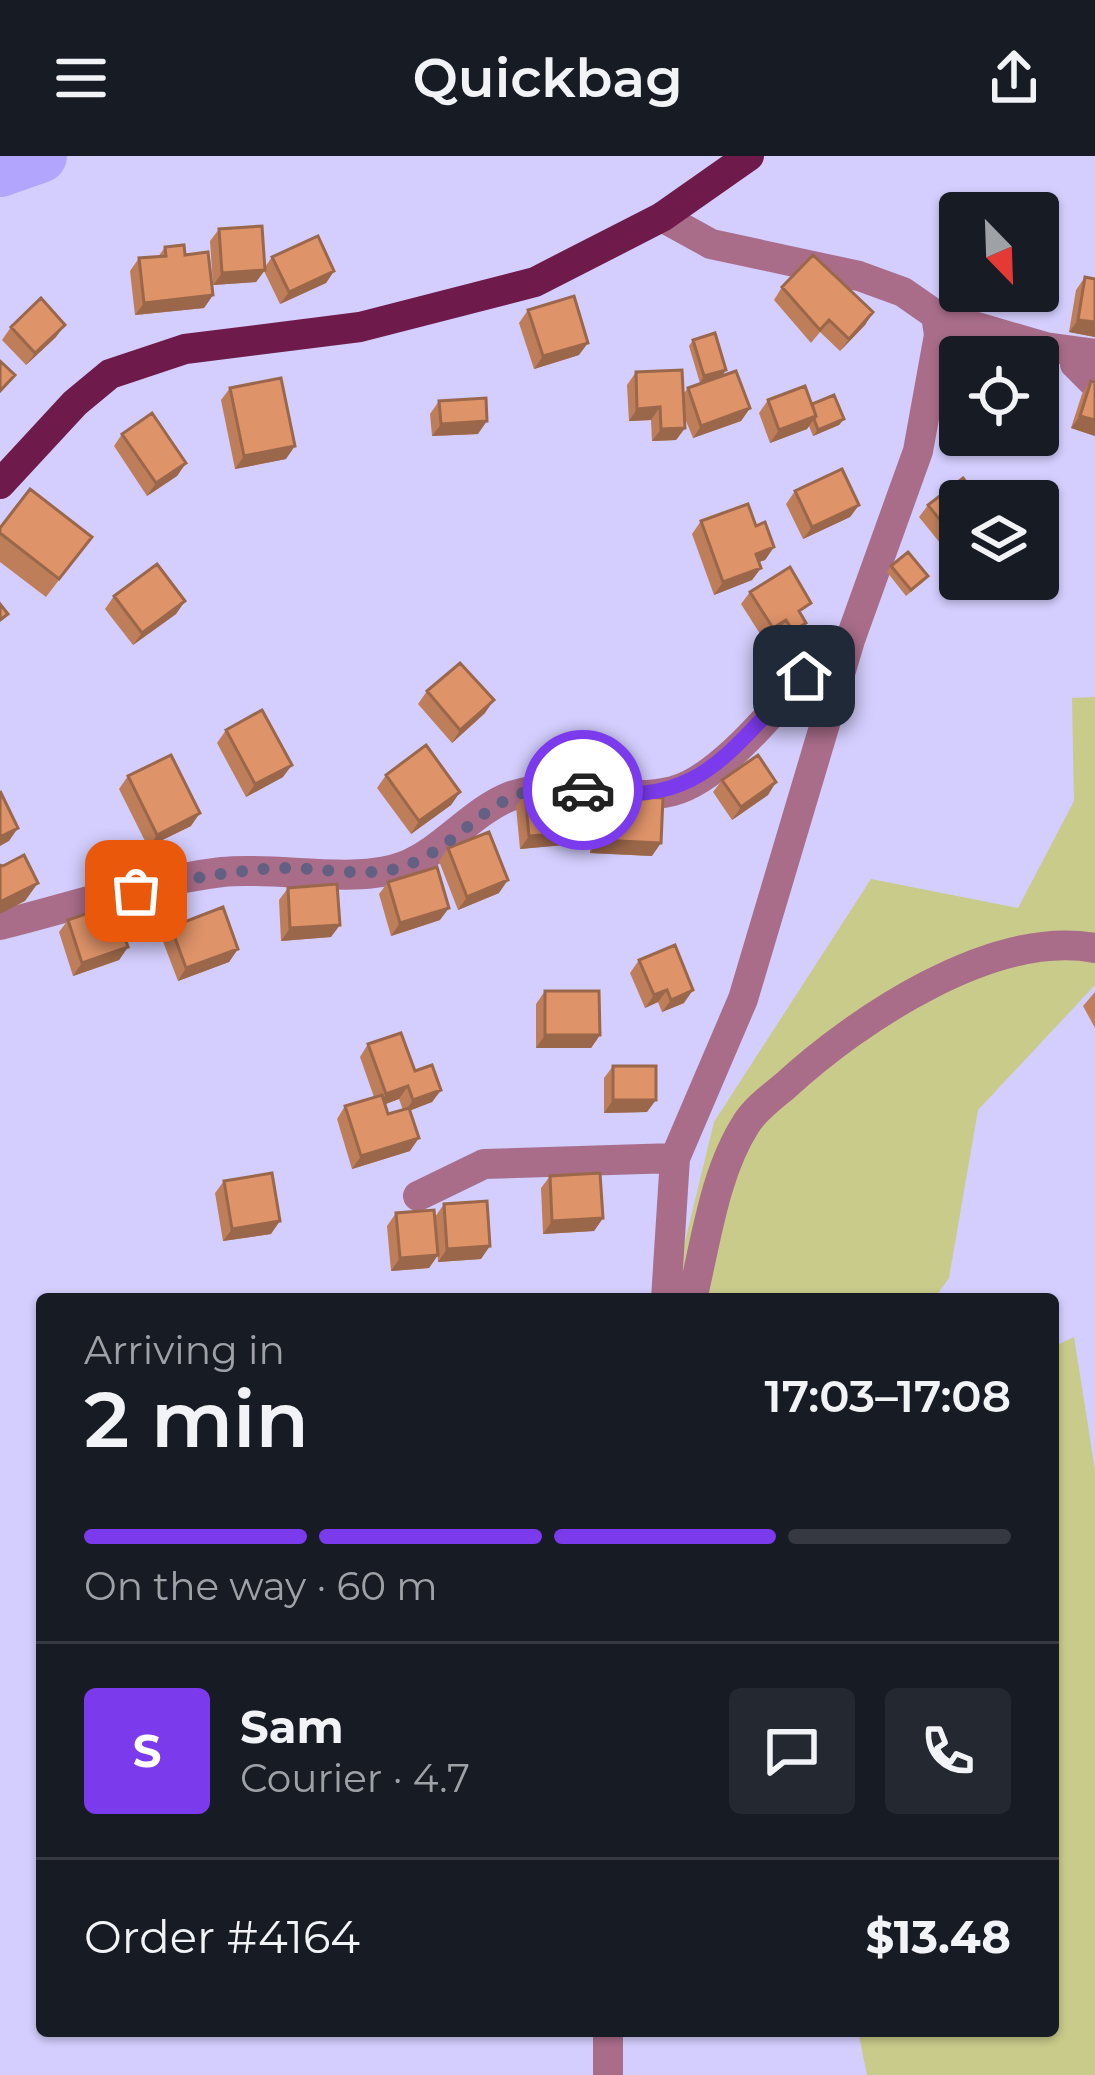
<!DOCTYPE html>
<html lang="en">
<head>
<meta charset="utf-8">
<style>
  :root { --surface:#171b24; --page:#242831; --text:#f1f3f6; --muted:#9ea1a6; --line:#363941; --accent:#7c3aed }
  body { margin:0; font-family:Montserrat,sans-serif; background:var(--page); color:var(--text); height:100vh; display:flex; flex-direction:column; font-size:45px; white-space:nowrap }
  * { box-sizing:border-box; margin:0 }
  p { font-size:39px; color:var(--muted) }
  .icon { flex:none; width:66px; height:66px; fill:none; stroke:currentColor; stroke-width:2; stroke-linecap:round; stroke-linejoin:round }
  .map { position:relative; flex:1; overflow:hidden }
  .sheet { position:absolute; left:36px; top:1137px; width:1023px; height:744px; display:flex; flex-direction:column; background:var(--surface); border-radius:12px; box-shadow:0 3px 9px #0004 }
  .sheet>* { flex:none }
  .needle { width:78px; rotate:157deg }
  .fabs { position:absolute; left:939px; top:36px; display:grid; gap:24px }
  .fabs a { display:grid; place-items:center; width:120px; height:120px; border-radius:12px; background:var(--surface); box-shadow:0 3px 9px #0004; font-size:60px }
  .pin { position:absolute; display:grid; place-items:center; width:102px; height:102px; color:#fff; margin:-51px; border-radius:24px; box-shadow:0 6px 18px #0006 }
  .courier { position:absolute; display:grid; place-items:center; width:120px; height:120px; margin:-60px; border:9px solid #7c3aed; border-radius:50%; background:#fff; color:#222; box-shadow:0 3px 15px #0007 }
  .headline em { font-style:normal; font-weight:600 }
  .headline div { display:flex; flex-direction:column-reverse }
  .headline { display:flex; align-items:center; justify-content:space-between; height:204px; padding:0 48px }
  h1 { font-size:78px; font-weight:600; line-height:90px }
  .bar { display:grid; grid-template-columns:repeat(4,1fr); gap:18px 12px; align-content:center; height:144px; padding:0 48px }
  .bar i { height:15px; border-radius:9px; background:var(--line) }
  .bar .on { background:var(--accent) }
  .bar p { grid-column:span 4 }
  .line { display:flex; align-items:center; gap:30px; padding:0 48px; border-top:3px solid var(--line) }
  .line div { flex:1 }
  .round { display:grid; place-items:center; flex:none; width:126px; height:126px; border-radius:12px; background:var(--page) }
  header { display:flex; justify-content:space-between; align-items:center; height:156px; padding:0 48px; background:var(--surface); font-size:54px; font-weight:600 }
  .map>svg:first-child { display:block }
  .green { fill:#c9cb8b }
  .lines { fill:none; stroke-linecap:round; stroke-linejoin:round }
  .river { stroke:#b2a5fe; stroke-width:54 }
  .minor { stroke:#a96d8a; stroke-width:30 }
  .major { stroke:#6e1a4a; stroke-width:30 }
  .wall { fill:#bf7e5a; fill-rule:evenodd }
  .shaded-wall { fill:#9b674a }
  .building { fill:#de9369; stroke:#9b674a; stroke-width:3 }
  .done { stroke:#646083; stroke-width:12; stroke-dasharray:0 21.6 }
  .route { stroke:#7c3aed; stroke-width:15 }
</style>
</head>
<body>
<header><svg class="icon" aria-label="menu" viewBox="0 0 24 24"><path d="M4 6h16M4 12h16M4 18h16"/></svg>Quickbag<svg class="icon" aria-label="share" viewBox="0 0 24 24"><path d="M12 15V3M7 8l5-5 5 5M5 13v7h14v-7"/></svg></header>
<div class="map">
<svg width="1095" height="1919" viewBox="0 0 1095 1919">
  <rect width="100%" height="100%" fill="#d3cefd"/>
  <path class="green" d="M1095,541V829L978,954L949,1122L934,1143H671L714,966L871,723L1018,752L1074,645L1072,542Z
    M1074,1181L1095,1314V1919H867L858,1875H1053V1191Z"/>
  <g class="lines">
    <path class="river" d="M0,14L40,0"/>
    <path class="minor" d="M662,61L711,88L859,120L903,136L936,159L939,179L918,295L850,484L743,843L675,1002L666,1143
      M936,159L1045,191L1095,198
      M1074,195L1075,208L1095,228
      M0,769C73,751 148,725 222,716C276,710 356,729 404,710C443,695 472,655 511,640C565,621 619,649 673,635C725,622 789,534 828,496L850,484
      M418,1040L484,1008L675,1002
      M692,1143C706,1086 714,1018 746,968C755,953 772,941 785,930C857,864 992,773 1095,792
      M608,1919V1875"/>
    <path class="major" d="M0,328L75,247L110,218L185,193L360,171L535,126L662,61L749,0"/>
  </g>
  <path class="wall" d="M219,73L265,111L272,101L334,115L326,127L280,148L264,115L256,126L213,129L210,85Z
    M165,91L185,99L213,139L204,152L135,159L130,115L139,102L158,101Z
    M1085,121L1095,181L1069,176L1076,134Z
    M782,131L873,156L865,169L840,195L820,176L811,187L774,144Z
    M528,154L579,199L534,213L519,167Z
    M11,171L56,181L26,209L2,184Z
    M693,184L726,214L722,220L750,252L741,265L693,282L684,260L685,272L676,284L652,285L651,264L629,265L627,229L636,216L683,238L688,232L700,227L689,190Z
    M960,222V261L948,237L956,224Z
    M1091,225L1095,280L1071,272L1082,238Z
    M230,232L286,303L235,313L221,244Z
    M768,244L812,248L844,263L839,269L813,280L809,270L807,273L770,287L759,257Z
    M439,245L478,278L432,280L430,258Z
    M122,278L186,307L177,320L147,340L114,290Z
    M795,335L859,349L850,361L803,383L786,348Z
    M960,345V398L953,403L919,361L928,349Z
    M701,365L756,370L774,391L765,404L759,406L761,412L752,424L714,439L692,378Z
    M0,372L92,381L46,441L0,406Z
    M891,410L923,426L906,440L887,416Z
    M750,436L802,460L806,467L797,479L784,487L777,477L764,484L741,448Z
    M114,440L185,445L176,458L133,489L105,453Z
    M427,535L485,557L452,587L418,548Z
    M226,574L283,621L246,641L217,587Z
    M386,619L460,636L451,649L411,678L377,632Z
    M128,620L191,670L148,691L119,633Z
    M722,624L776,626L768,639L732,664L713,636Z
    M525,638L584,676L575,688L520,693L516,650Z
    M601,639L652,700L590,697L592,651Z
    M448,692L499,737L458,754L439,705Z
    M388,726L440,764L391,780L379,738Z
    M288,732L331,781L281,785L279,744Z
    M68,764L128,791L119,804L73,820L59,776Z
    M171,771L238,793L229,806L178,825L162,783Z
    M639,804L684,847L662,856L658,846L645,852L630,817Z
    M545,835L600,879L591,892H536V848Z
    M1095,836V872L1083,850Z
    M368,888L415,915L441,934L432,946L410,954V995L352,1013L337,963L345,950L374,941L360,901ZM399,943L403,954L388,958L385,948Z
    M613,910L647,956L604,957V922Z
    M550,1020L603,1062L594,1075L543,1078L541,1032Z
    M224,1025L271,1078L223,1085L215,1037Z
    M444,1048L481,1103L438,1106L435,1061Z
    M396,1057L438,1099L429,1112L391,1115L387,1070Z"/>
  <path class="shaded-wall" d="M265,114L256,126L213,129L222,117Z
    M334,115L326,127L280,148L289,136Z
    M213,139L204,152L135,159L144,147Z
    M873,156L865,169L840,195L849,183Z
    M1078,164L1095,166V181L1069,176Z
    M65,169L56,181L26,209L35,197Z
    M588,187L579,199L534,213L543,200Z
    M726,214L722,220L700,227L704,220Z
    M660,251L651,264L629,265L637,253Z
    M750,252L741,265L693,282L701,270Z
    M816,260L807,273L770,287L779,274Z
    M1080,260L1095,264V280L1071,272Z
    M844,263L839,269L813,280L818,274Z
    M487,265L478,278L432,280L441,268Z
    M685,272L676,284L652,285L661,273Z
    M295,290L286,303L235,313L244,300Z
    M186,307L177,320L147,340L156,327Z
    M859,349L850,361L803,383L812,371Z
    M774,391L765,404L747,410L756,398Z
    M761,412L752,424L714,439L723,426Z
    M185,445L176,458L133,489L142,477Z
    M786,464L777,477L764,484L773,472Z
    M806,467L797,479L784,487L793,475Z
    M494,544L485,557L452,587L460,574Z
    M292,609L283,621L246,641L255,628Z
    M776,626L768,639L732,664L741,651Z
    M460,636L451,649L411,678L419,665Z
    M200,657L191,670L148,691L157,679Z
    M18,672L9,685L0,690V681Z
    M584,676L575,688L520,693L529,680Z
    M599,684L661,687L652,700L590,697Z
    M508,724L499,737L458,754L467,741Z
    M38,727L25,745L0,758V746Z
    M449,752L440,764L391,780L400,767Z
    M340,769L331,781L281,785L290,772Z
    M128,791L119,804L73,820L82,807Z
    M238,793L229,806L178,825L186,812Z
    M667,834L658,846L645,852L654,839Z
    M693,834L684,847L662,856L671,844Z
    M545,879H600L591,892H536Z
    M408,930L399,943L378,951L386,938Z
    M441,934L432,946L404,957L413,944Z
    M613,944H656L647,956L604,957Z
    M419,982L410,995L352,1013L361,1000Z
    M603,1062L594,1075L543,1078L552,1065Z
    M280,1065L271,1078L223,1085L232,1073Z
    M490,1090L481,1103L438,1106L447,1093Z
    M438,1099L429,1112L391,1115L400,1102Z"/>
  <path class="building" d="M262,70L265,114L222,117L219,73Z
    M318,80L334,115L289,136L272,101Z
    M184,89L185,99L208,96L213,139L144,147L139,102L166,100L165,91Z
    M813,99L873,156L849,183L829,164L820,174L782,131Z
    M1085,121L1095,123V166L1078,164Z
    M574,140L588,187L543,200L528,154Z
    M41,142L65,169L35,197L11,171Z
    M715,177L726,214L704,220L693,184Z
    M0,205L15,219L0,235Z
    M682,214L685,272L661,273L660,251L637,253L636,216Z
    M736,215L750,252L701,270L688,232Z
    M281,222L295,290L244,300L230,232Z
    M1091,225L1095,226V264L1080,260Z
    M805,230L816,260L779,274L768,244Z
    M834,239L844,263L818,274L814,263L816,260L812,248Z
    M486,242L487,265L441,268L439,245Z
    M152,257L186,307L156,327L122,278Z
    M842,313L859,349L812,371L795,335Z
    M963,322L981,345H960V389L928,349Z
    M30,333L92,381L59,423L0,377V372Z
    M748,348L756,370L765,366L774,391L756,398L761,412L723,426L701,365Z
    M908,396L928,420L911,434L891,410Z
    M157,408L185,445L142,477L114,440Z
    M790,411L811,447L799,455L806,467L793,475L786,464L773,472L750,436Z
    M0,448L8,458L0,464Z
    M460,507L494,544L460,574L427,535Z
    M262,554L292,609L255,628L226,574Z
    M426,589L460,636L419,665L386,619Z
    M171,599L200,657L157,679L128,620Z
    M758,599L776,626L741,651L722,624Z
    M580,633L584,676L529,680L525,638Z
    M0,635L18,672L0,681Z
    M601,639L663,642L661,687L599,684Z
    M489,676L508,724L467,741L448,692Z
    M24,699L38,727L0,746V709L3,710Z
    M437,711L449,752L400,767L388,726Z
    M337,728L340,769L290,772L288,732Z
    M114,748L128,791L82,807L68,764Z
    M223,751L238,793L186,812L171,771Z
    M675,789L693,834L671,844L667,834L654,839L639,804Z
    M545,835H599L600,879H545Z
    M401,877L415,915L432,909L441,934L413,944L408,930L386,938L368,888Z
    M613,910H656V944H613Z
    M382,939L388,958L409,952L419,982L361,1000L345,950Z
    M272,1017L280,1065L232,1073L224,1025Z
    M600,1017L603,1062L552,1065L550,1020Z
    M487,1045L490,1090L447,1093L444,1048Z
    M434,1054L438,1099L400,1102L396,1057Z"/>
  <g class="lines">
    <path class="done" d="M136,735C184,724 231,714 282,712C321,711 363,723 402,711C471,688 492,618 583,634"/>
    <path class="route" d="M583,634C703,654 727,594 804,520"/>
  </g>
</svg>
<div class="fabs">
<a><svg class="needle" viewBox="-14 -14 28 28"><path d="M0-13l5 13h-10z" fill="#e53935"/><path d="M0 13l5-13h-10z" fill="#9ea1a6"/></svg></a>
<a><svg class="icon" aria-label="locate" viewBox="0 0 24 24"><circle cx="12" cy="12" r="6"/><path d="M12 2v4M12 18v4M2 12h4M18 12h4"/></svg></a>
<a><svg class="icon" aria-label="layers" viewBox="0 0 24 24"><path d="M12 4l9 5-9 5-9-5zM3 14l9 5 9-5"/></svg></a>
</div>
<div class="pin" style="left:136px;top:735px;background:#ea580c"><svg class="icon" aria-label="bag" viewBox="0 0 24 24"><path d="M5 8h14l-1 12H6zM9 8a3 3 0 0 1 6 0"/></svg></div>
<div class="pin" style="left:804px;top:520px;background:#1f2937"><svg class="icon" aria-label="home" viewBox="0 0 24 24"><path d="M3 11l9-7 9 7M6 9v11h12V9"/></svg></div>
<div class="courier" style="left:583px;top:634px"><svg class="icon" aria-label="car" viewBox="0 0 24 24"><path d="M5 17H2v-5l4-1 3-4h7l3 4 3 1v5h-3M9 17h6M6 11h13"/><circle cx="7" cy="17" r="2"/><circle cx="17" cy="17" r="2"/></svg></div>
<section class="sheet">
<div class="headline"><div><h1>2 min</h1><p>Arriving in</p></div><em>17:03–17:08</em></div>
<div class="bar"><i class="on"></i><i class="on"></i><i class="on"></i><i></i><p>On the way · 60 m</p></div>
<div class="line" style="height:216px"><b class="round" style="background:var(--accent);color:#fff">S</b><div><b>Sam</b><p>Courier · 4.7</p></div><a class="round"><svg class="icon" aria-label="chat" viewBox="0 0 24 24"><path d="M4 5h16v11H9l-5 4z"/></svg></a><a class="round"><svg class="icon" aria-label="phone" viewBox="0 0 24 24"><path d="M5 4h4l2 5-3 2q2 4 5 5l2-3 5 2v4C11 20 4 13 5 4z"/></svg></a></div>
<div class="line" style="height:156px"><div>Order #4164</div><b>$13.48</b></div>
</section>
</div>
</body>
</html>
